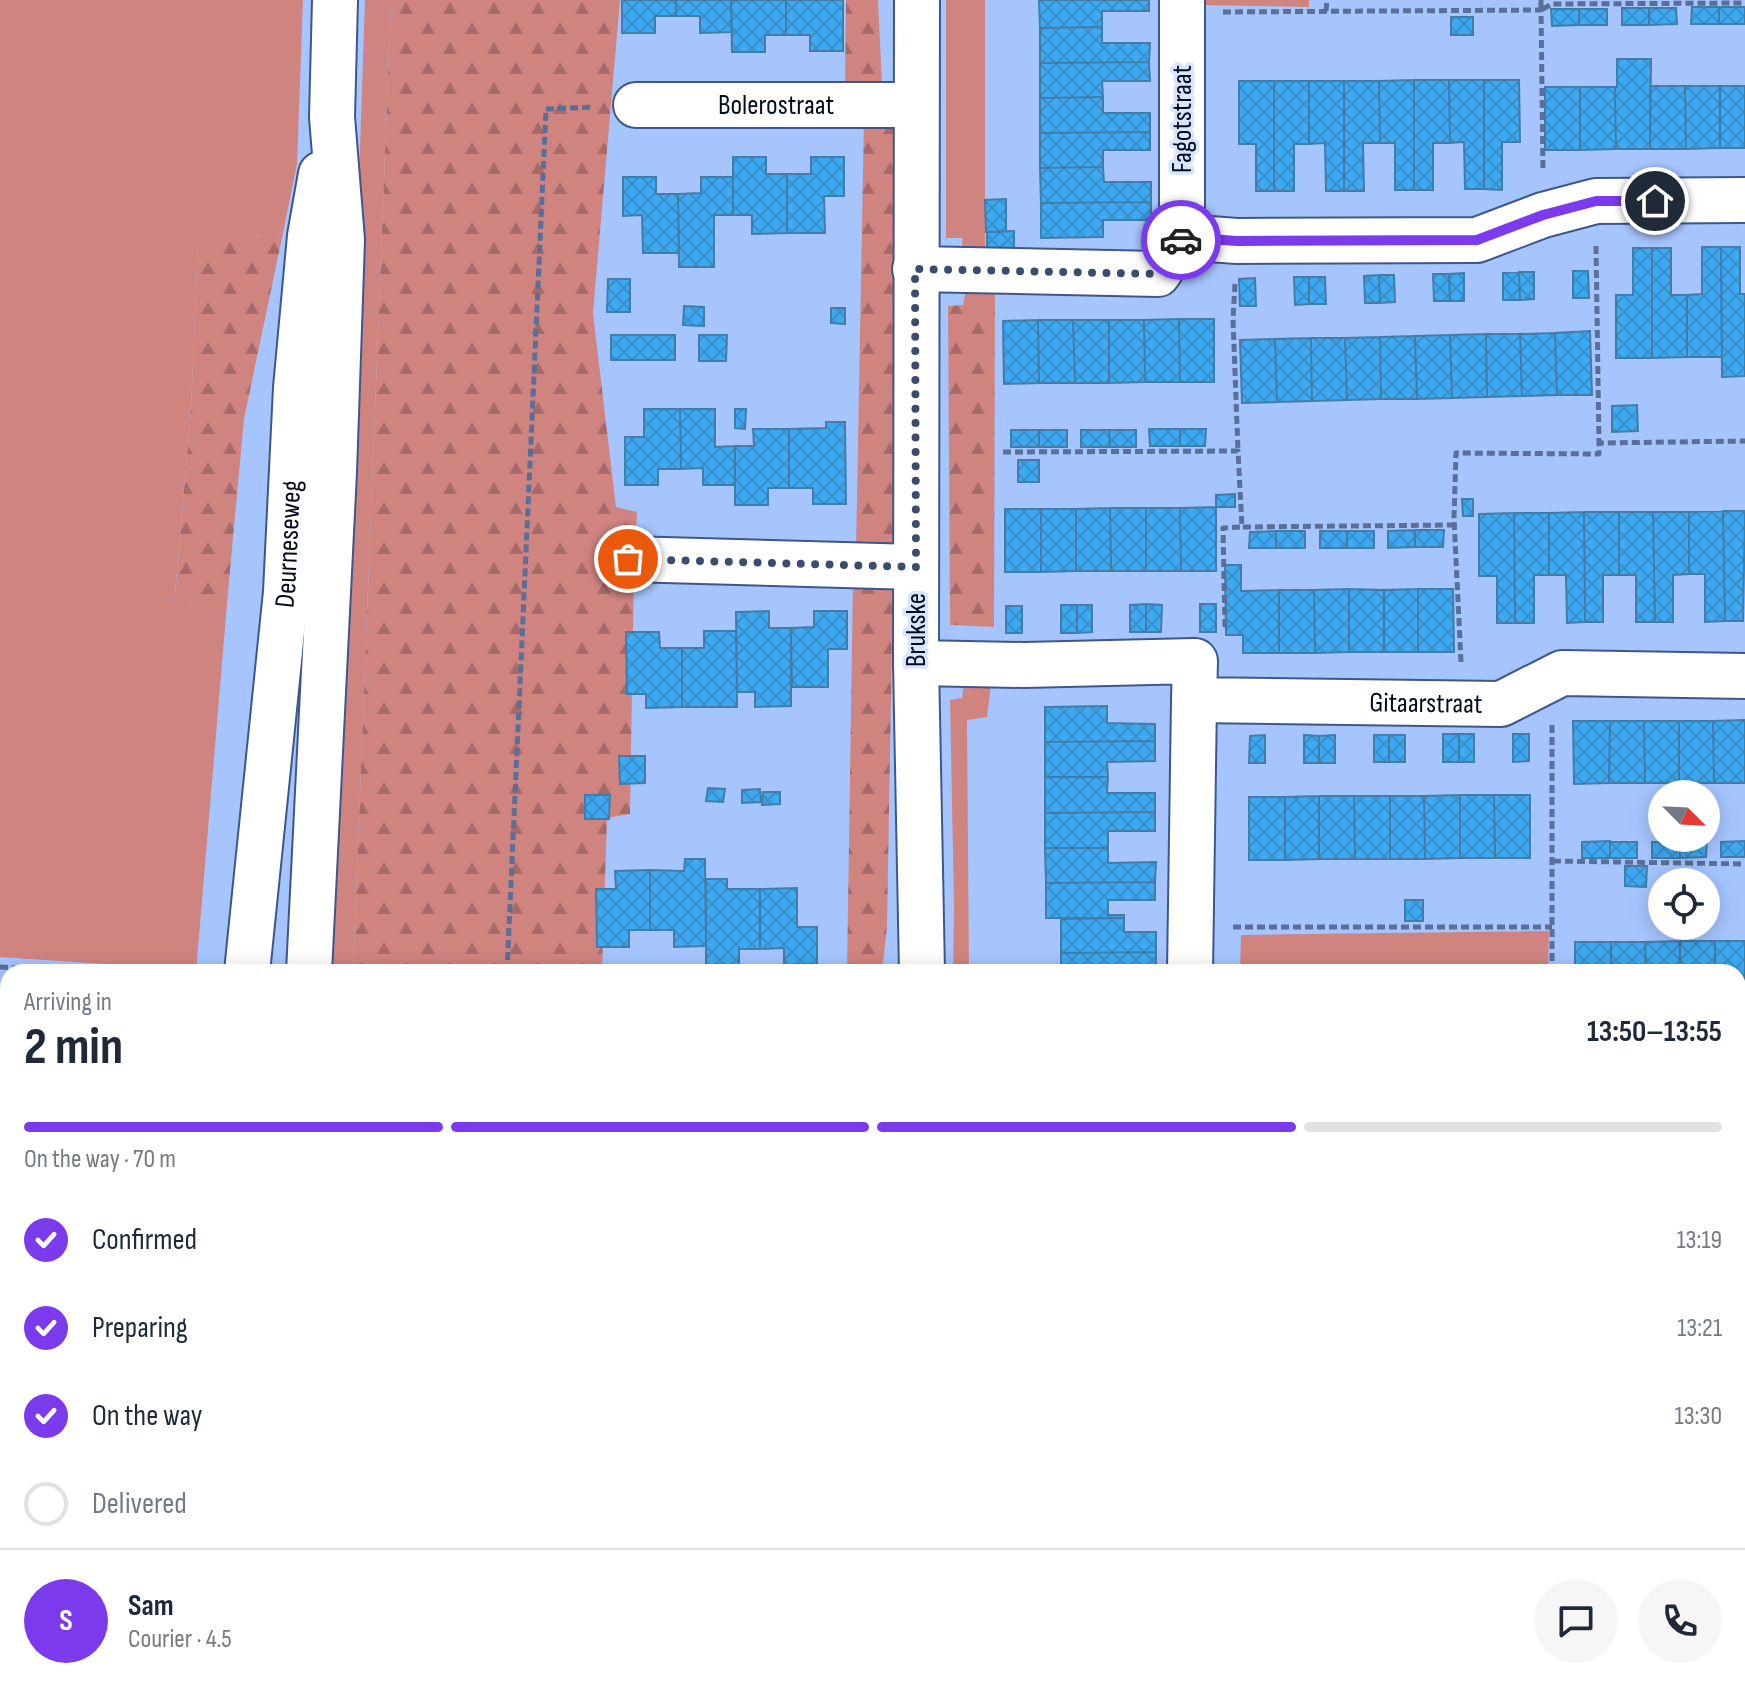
<!DOCTYPE html>
<html lang="en">
<head>
<meta charset="utf-8">
<style>
  :root { --surface:#fff; --page:#f6f6f7; --text:#1f2937; --muted:#747a83; --line:#e0e1e3; --accent:#7c3aed }
  body { margin:0; font-family:"Sofia Sans Condensed",sans-serif; background:var(--page); color:var(--text); height:100vh; display:flex; flex-direction:column; font-size:30px; white-space:nowrap }
  * { box-sizing:border-box; margin:0 }
  p { font-size:26px; color:var(--muted) }
  .icon { flex:none; width:44px; height:44px; fill:none; stroke:currentColor; stroke-width:2; stroke-linecap:round; stroke-linejoin:round }
  .map { position:relative; flex:1; overflow:hidden }
  .sheet { position:absolute; left:0px; top:964px; width:1746px; height:744px; display:flex; flex-direction:column; background:var(--surface); border-radius:24px 24px 0 0; box-shadow:0 4px 20px #0003 }
  .sheet>* { flex:none }
  .needle { width:52px; rotate:114deg }
  .fabs { position:absolute; left:1648px; top:780px; display:grid; gap:16px }
  .fabs a { display:grid; place-items:center; width:72px; height:72px; border-radius:50%; background:var(--surface); box-shadow:0 4px 20px #0003; font-size:40px }
  .pin { position:absolute; display:grid; place-items:center; width:68px; height:68px; color:#fff; margin:-34px; border:4px solid #fff; border-radius:50%; box-shadow:0 2px 8px #0007 }
  .courier { position:absolute; display:grid; place-items:center; width:80px; height:80px; margin:-40px; border:6px solid #7c3aed; border-radius:50%; background:#fff; color:#222; box-shadow:0 2px 10px #0007 }
  .overview em { font-style:normal; font-weight:700 }
  .overview div { display:flex; flex-direction:column-reverse }
  .overview { display:flex; align-items:center; justify-content:space-between; height:136px; padding:0 24px }
  h1 { font-size:52px; font-weight:700; line-height:60px }
  .bar { display:grid; grid-template-columns:repeat(4,1fr); gap:12px 8px; align-content:center; height:96px; padding:0 24px }
  .bar i { height:10px; border-radius:6px; background:var(--line) }
  .bar .current { background:var(--accent) }
  .bar p { grid-column:span 4 }
  .line { display:flex; align-items:center; gap:20px; padding:0 24px; border-top:2px solid var(--line) }
  .line div { flex:1 }
  .round { display:grid; place-items:center; flex:none; width:84px; height:84px; border-radius:42px; background:var(--page) }
  ol { padding:0 24px; list-style:none }
  li { display:flex; align-items:center; gap:24px; height:88px }
  li p { margin-inline-start:auto }
  li .icon { padding:8px; border-radius:50%; background:var(--accent); color:#fff; stroke-width:4 }
  li:last-child { color:var(--muted) }
  li i { width:44px; height:44px; border:4px solid var(--line); border-radius:50% }
  .map>svg:first-child { display:block }
  .green { fill:#d08480 }
  .forest { fill:url(#forest-firs) }
  .building { fill:url(#building-cross-hatch); stroke:#437ca6; stroke-width:2 }
  .lines { fill:none; stroke-linecap:round; stroke-linejoin:round }
  .minor-casing { stroke:#3d578a; stroke-width:48 }
  .major-casing { stroke:#3d578a; stroke-width:48 }
  .highway-casing { stroke:#3d578a; stroke-width:48 }
  .path { stroke:#5a6f97; stroke-width:5; stroke-dasharray:8 4; stroke-linecap:butt }
  .minor { stroke:#fff; stroke-width:44 }
  .major { stroke:#fff; stroke-width:44 }
  .highway { stroke:#fff; stroke-width:44 }
  .done { stroke:#3c4c6d; stroke-width:8; stroke-dasharray:0 14.4 }
  .route { stroke:#7c3aed; stroke-width:10 }
  .labels { text-anchor:middle; dominant-baseline:central; stroke-width:7; stroke-linejoin:round; paint-order:stroke }
  .street-label { font-size:28px; fill:#030b1f; stroke:#d8e5fd }
</style>
</head>
<body>
<div class="map">
<svg width="1745" height="1708" viewBox="0 0 1745 1708">
  <defs>
    <pattern id="forest-firs" width="22" height="20" patternUnits="userSpaceOnUse" patternTransform="scale(2)"><rect width="22" height="20" fill="#d08480"/><path d="M5 1l3.5 6h-7zM16 11l3.5 6h-7z" fill="#a76a68"/></pattern>
    <pattern id="building-cross-hatch" width="8" height="8" patternUnits="userSpaceOnUse" patternTransform="scale(2)"><rect width="8" height="8" fill="#3ea9f1"/><path d="M0 0l8 8M0 8l8-8" fill="none" stroke="#3590ce"/></pattern>
  </defs>
  <rect width="100%" height="100%" fill="#a6c5ff"/>
  <path class="green" d="M0,0H303L297,164L283,233L198,242L191,410L174,605L228,592L196,972H183V969L0,957Z
    M365,0H391L353,972H327L352,383Z
    M946,0H985V255H963L962,238H946Z
    M1200,0H1309V7L1200,5Z
    M964,683L991,685L987,717L967,720L969,972H953L954,907L950,700L962,698Z
    M1549,931L1548,972H1240L1241,935Z
    M0,993H8V1112L0,1111Z
    M0,1160H8V1202H0Z
    M0,1256H8V1573L0,1567Z
    M62,1700H171V1708H60Z"/>
  <path class="forest" d="M391,0H620L593,313L616,507L637,512L634,570L630,814L607,818L602,972H353Z
    M846,0H878L882,83H845Z
    M864,117L903,118L899,417L894,548L856,549Z
    M283,233L244,419L228,592L174,606L191,410L198,241Z
    M966,290L995,291L994,627L950,625L948,306L963,305Z
    M853,579L893,581L887,927L882,972H847Z
    M0,1567L8,1573V1700H62L60,1708H0Z
    M302,1700H394V1708H301Z
    M429,1700H553V1708H429Z
    M1249,1700H1589L1586,1708H1282Z"/>
  <path class="building" d="M622,0H676V16H655V33H622Z
    M676,0H731L732,32L700,33V16H676Z
    M731,0H786V35H765V52H732Z
    M786,0H843V51H810V35H786Z
    M1039,0H1149V11H1102V27L1040,28Z
    M1692,7H1719V24H1691Z
    M1719,7H1745V24H1719Z
    M1622,8H1649V25H1622Z
    M1649,8H1676L1677,24L1649,25Z
    M1551,9H1579V25L1552,26Z
    M1579,9H1607V25H1579Z
    M1451,17H1473V35H1451Z
    M1102,27V43H1150L1149,62L1040,63V28Z
    M1617,59H1651L1650,149H1616L1615,87H1617Z
    M1149,62L1150,81H1102L1103,97L1040,98V63Z
    M1414,80V190H1395V143H1380L1379,81Z
    M1414,80H1449L1450,143H1433V190H1414Z
    M1449,80H1484V189H1465L1464,142L1450,143Z
    M1484,80H1519L1520,142H1502V190L1484,189Z
    M1239,81H1274V191H1256V144H1239Z
    M1274,81H1309V144H1294V191H1274Z
    M1309,81H1344V191H1326L1325,143L1309,144Z
    M1344,81H1379L1380,143H1363L1364,191H1344Z
    M1650,86H1685L1686,149H1650Z
    M1685,86H1720V148L1686,149Z
    M1720,86H1745V148H1720Z
    M1545,87H1580V150H1545Z
    M1580,87H1615L1616,149L1580,150Z
    M1103,97V113H1150V132L1040,133V98Z
    M1150,132V150H1103V167L1040,168V133Z
    M733,157H766V174H787V233L752,234V215H733Z
    M811,157H844V196H824L825,233H787V174H811Z
    M1103,167L1104,182H1151V202L1041,203L1040,168Z
    M623,177H656V194H678L679,253H643L642,215L623,216Z
    M701,177H733V215H714V267H679L678,194L701,193Z
    M1006,199V232H986L985,200Z
    M1151,202V220H1103V237L1041,238V203Z
    M1014,231V253H987V232Z
    M1702,247H1721L1722,357H1687V295L1702,294Z
    M1721,247H1740V294H1745V376L1722,377Z
    M1633,248H1652V358H1616V295H1633Z
    M1652,248H1671V295H1687V357L1652,358Z
    M1573,271H1588L1589,298H1573Z
    M1519,272H1534V299L1520,300Z
    M1519,272L1520,300H1503V273Z
    M1464,273V301H1450L1449,274Z
    M1433,274H1449L1450,301H1434Z
    M1379,275H1394L1395,302L1380,303Z
    M1379,275L1380,303H1365L1364,276Z
    M1294,277H1309V304L1295,305Z
    M1309,277H1325L1326,304H1309Z
    M1255,278L1256,306H1240L1239,279Z
    M608,279H630V312H607Z
    M684,306L704,307V326L683,325Z
    M831,308H845V324L831,323Z
    M1179,319L1180,382H1145L1144,320Z
    M1179,319H1214V382H1180Z
    M1038,320L1039,383L1004,384L1003,321Z
    M1038,320H1073L1075,383H1039Z
    M1073,320H1109V383H1075Z
    M1109,320H1144L1145,382L1109,383Z
    M1590,331L1592,395H1557L1555,333Z
    M1555,333L1557,395L1522,396L1520,334Z
    M1486,334H1520L1522,396L1487,397Z
    M1486,334L1487,397L1452,398L1450,335Z
    M611,335H675V360H611Z
    M699,335H727L726,361H699Z
    M1450,335L1452,398L1417,399L1415,336Z
    M1415,336L1417,399H1381L1380,337Z
    M1380,337L1381,399L1347,400L1345,338Z
    M1311,338L1312,401L1277,402L1275,339Z
    M1311,338H1345L1347,400L1312,401Z
    M1275,339L1277,402L1242,403L1240,340Z
    M1637,405L1638,431L1612,432V406Z
    M644,409H680L681,469H658V485H625V437H644Z
    M680,409H715V447L735,446V485H703V468L681,469Z
    M735,409H746L745,429L735,428Z
    M826,422H845L846,504H813V488H789V429L826,428Z
    M753,429H789V488H768V505H735V446H754Z
    M1149,429H1180V446H1150Z
    M1180,429H1206L1205,446H1180Z
    M1011,430H1039V447H1011Z
    M1039,430H1067V447H1039Z
    M1081,430H1109L1110,447H1081Z
    M1109,430H1136V447H1110Z
    M1018,460H1039V482H1018Z
    M1235,494V507H1216V495Z
    M1462,499H1473V516H1463Z
    M1216,507V571H1181L1180,508Z
    M1110,508H1146V571H1111Z
    M1110,508L1111,571H1076V509Z
    M1146,508H1180L1181,571H1146Z
    M1005,509H1041V572H1005Z
    M1041,509H1076V571L1041,572Z
    M1723,511L1725,621L1705,622V574H1689V512Z
    M1723,511H1745L1743,621H1725Z
    M1584,512H1619V575H1603V622H1585Z
    M1584,512L1585,622L1567,623L1566,575H1549V513Z
    M1619,512H1653L1655,622H1636V575H1619Z
    M1653,512H1689V574L1673,575V622H1655Z
    M1514,513H1549V575H1534V623H1515Z
    M1514,513L1515,623H1497V576H1479V514Z
    M1415,530H1444L1443,547H1415Z
    M1415,530V547L1388,548V531Z
    M1276,531H1305V548H1276Z
    M1276,531V548H1249L1250,532Z
    M1320,531H1347V548H1320Z
    M1347,531H1374V548H1347Z
    M1225,565H1241V591L1279,590V653H1243V635H1226Z
    M1349,589V652L1315,653L1314,590Z
    M1349,589L1384,590V652H1349Z
    M1418,589H1453L1454,652H1418Z
    M1418,589V652H1384V590Z
    M1279,590H1314L1315,653H1279Z
    M1146,604V632H1130V605Z
    M1146,604L1162,605L1161,632H1146Z
    M1200,604H1216V632H1200Z
    M1061,605H1077V633H1061Z
    M1077,605H1092V632L1077,633Z
    M1006,606H1022V633H1006Z
    M769,611V628H791V706L755,707V692H737L736,612Z
    M814,611H847V649H828V687H792L791,628L814,627Z
    M704,631H736L737,707H682V648H704Z
    M626,632H659L660,648H682V707L646,708V694H627Z
    M1107,706V723L1155,724V741L1045,742V707Z
    M1745,720V783H1714L1713,721Z
    M1573,721H1610L1609,783L1574,784Z
    M1610,721H1644L1645,783H1609Z
    M1644,721H1679V783H1645Z
    M1679,721H1713L1714,783H1679Z
    M1443,734H1459V762H1443Z
    M1459,734H1474V762H1459Z
    M1513,734H1529V761L1513,762Z
    M1265,735V763H1249L1250,736Z
    M1304,735L1319,736V763H1304Z
    M1335,735V763H1319V736Z
    M1374,735H1389V762H1374Z
    M1389,735H1405V762H1389Z
    M1155,741V761L1107,762L1108,777H1045V742Z
    M619,756H645V783L620,784Z
    M1045,777H1108L1107,793H1155V812L1045,813Z
    M708,788L725,789L723,802L706,801Z
    M760,789L761,802L742,803V790Z
    M763,792H780V804L762,805Z
    M585,795H610L609,819H585Z
    M1460,795H1494L1495,858H1460Z
    M1460,795V858L1425,859L1424,796Z
    M1494,795H1530V858H1495Z
    M1319,796H1354L1355,859H1319Z
    M1319,796V859L1285,860V797Z
    M1354,796H1390V859H1355Z
    M1390,796H1424L1425,859H1390Z
    M1249,797H1285V860H1249Z
    M1155,812V831H1108V848H1045V813Z
    M1680,840H1707L1706,857L1680,858Z
    M1610,841V858H1582V842Z
    M1745,841V857H1721V842Z
    M1610,842H1637V858H1610Z
    M1652,842H1680V858H1652Z
    M1045,848H1108V863L1156,862L1155,882L1046,883Z
    M685,859H705L706,946L674,947V930H650V870L684,871Z
    M1625,866H1647L1646,887L1625,886Z
    M650,870V930H629V947H597L596,889H616L615,871Z
    M706,879H727V889H760V949H739V965H706Z
    M1155,882V900H1108V915H1124V918H1046V883Z
    M797,888V927H817V964L784,965V948L760,949V889Z
    M1405,900H1423V921H1405Z
    M1124,918V932H1156V952L1061,953V919Z
    M1680,941V972H1646L1645,942Z
    M1680,941H1715V972H1680Z
    M1715,941H1745V1004H1738V972H1715Z
    M1575,942H1611V972H1575Z
    M1611,942H1645L1646,972H1611Z
    M1156,952V970H1124V972H1061V953Z
    M1738,1147H1740V1209H1738Z
    M1740,1147H1745V1209H1740Z
    M1738,1486H1745V1566H1738Z
    M718,1700H758L757,1708H718Z
    M758,1700H797V1708H757Z
    M797,1700H835V1708H797Z
    M835,1700H874V1708H835Z
    M874,1700H912V1708H874Z
    M912,1700H952V1708H912Z
    M991,1700H1011L1009,1706Z
    M1084,1700H1109L1131,1708H1082Z
    M1679,1700H1732L1744,1704L1745,1701V1708H1677Z"/>
  <g class="lines">
    <g class="minor-casing">
      <g id="minor">
        <path d="M917,0L916,663L922,972"/>
        <path d="M1182,0V237"/>
        <path id="s1" d="M636,105H915"/>
        <path d="M915,269L1158,274L1182,237L1237,241L1477,240L1543,215L1596,201L1745,200"/>
        <path d="M628,559L916,567"/>
        <path id="s2" d="M916,663L1024,665L1195,661L1194,700L1501,704L1562,673L1745,676"/>
        <path d="M1190,972L1194,700"/>
        <path d="M1738,1099H1745"/>
        <path d="M1738,1358H1745"/>
        <path d="M1738,1625H1745"/>
        <path d="M1219,1708L1220,1700"/>
      </g>
    </g>
    <g class="major-casing">
      <g id="major">
        <path id="s3" d="M247,972L286,592L296,388L310,236L321,174"/>
        <path d="M309,972L334,472L342,240L332,117L335,0"/>
        <path d="M197,1708V1700"/>
        <path d="M264,1708L265,1700"/>
      </g>
    </g>
    <g class="highway-casing">
      <path id="highway" d="M0,1146H8
        M0,1230H8"/>
    </g>
    <path class="path" d="M1541,0V10L1552,4L1745,3
      M1326,11L1327,0
      M1223,12L1541,10L1543,170
      M1596,246L1599,443
      M1235,284L1233,319L1238,451
      M1003,452L1238,451L1242,527L1454,525
      M1225,627L1223,528L1242,527
      M1461,662L1454,518L1456,453L1599,454V443L1745,441
      M1552,725V972
      M1553,861L1745,864
      M1233,927H1552
      M0,967L76,972
      M507,972L546,109L593,107
      M405,1708V1700"/>
    <use href="#minor" class="minor"/>
    <use href="#major" class="major"/>
    <use href="#highway" class="highway"/>
  </g>
  <g class="lines">
    <path class="done" d="M628,559L916,567L915,269L1158,274L1181,240"/>
    <path class="route" d="M1181,240L1182,237L1237,241L1477,240L1543,215L1596,201H1655"/>
  </g>
  <g class="labels">
    <g class="street-label">
      <text stroke="none"><textPath href="#s1" startOffset="140">Bolerostraat</textPath></text>
      <text transform="translate(1182 119) rotate(-90)">Fagotstraat</text>
      <text stroke="none"><textPath href="#s3" startOffset="430">Deurneseweg</textPath></text>
      <text transform="translate(916 630) rotate(-90)">Brukske</text>
      <text stroke="none"><textPath href="#s2" startOffset="550">Gitaarstraat</textPath></text>
    </g>
  </g>
</svg>
<div class="fabs">
<a><svg class="needle" viewBox="-14 -14 28 28"><path d="M0-13l5 13h-10z" fill="#e53935"/><path d="M0 13l5-13h-10z" fill="#747a83"/></svg></a>
<a><svg class="icon" aria-label="locate" viewBox="0 0 24 24"><circle cx="12" cy="12" r="6"/><path d="M12 2v4M12 18v4M2 12h4M18 12h4"/></svg></a>
</div>
<div class="pin" style="left:628px;top:559px;background:#ea580c"><svg class="icon" aria-label="bag" viewBox="0 0 24 24"><path d="M5 8h14l-1 12H6zM9 8a3 3 0 0 1 6 0"/></svg></div>
<div class="pin" style="left:1655px;top:201px;background:#1f2937"><svg class="icon" aria-label="home" viewBox="0 0 24 24"><path d="M3 11l9-7 9 7M6 9v11h12V9"/></svg></div>
<div class="courier" style="left:1181px;top:240px"><svg class="icon" aria-label="car" viewBox="0 0 24 24"><path d="M5 17H2v-5l4-1 3-4h7l3 4 3 1v5h-3M9 17h6M6 11h13"/><circle cx="7" cy="17" r="2"/><circle cx="17" cy="17" r="2"/></svg></div>
<section class="sheet">
<div class="overview"><div><h1>2 min</h1><p>Arriving in</p></div><em>13:50–13:55</em></div>
<div class="bar"><i class="current"></i><i class="current"></i><i class="current"></i><i></i><p>On the way · 70 m</p></div>
<ol>
<li><svg class="icon" aria-label="check" viewBox="0 0 24 24"><path d="M5 12l5 5 9-10"/></svg>Confirmed<p>13:19</p></li>
<li><svg class="icon" aria-label="check" viewBox="0 0 24 24"><path d="M5 12l5 5 9-10"/></svg>Preparing<p>13:21</p></li>
<li><svg class="icon" aria-label="check" viewBox="0 0 24 24"><path d="M5 12l5 5 9-10"/></svg>On the way<p>13:30</p></li>
<li><i></i>Delivered</li>
</ol>
<div class="line" style="height:144px"><b class="round" style="background:var(--accent);color:#fff">S</b><div><b>Sam</b><p>Courier · 4.5</p></div><a class="round"><svg class="icon" aria-label="chat" viewBox="0 0 24 24"><path d="M4 5h16v11H9l-5 4z"/></svg></a><a class="round"><svg class="icon" aria-label="phone" viewBox="0 0 24 24"><path d="M5 4h4l2 5-3 2q2 4 5 5l2-3 5 2v4C11 20 4 13 5 4z"/></svg></a></div>
</section>
</div>
</body>
</html>
